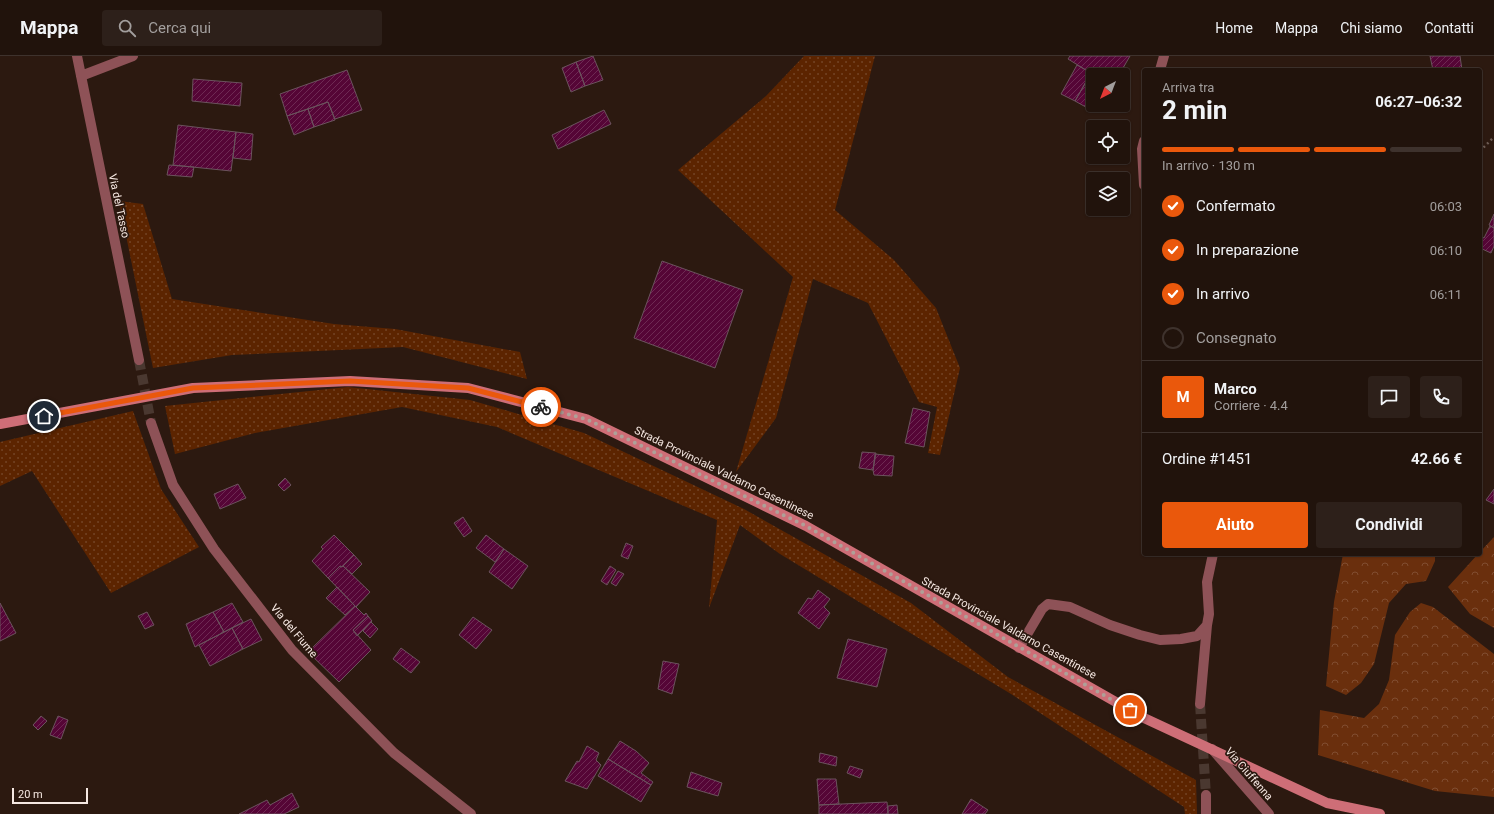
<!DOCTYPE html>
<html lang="it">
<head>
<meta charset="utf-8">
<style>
  :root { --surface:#21130c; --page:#2d201a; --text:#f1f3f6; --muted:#a29e9d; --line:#3e322d; --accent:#ea580c }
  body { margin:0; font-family:Roboto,sans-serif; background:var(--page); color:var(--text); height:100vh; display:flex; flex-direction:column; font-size:15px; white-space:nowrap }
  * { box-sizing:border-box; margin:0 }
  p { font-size:13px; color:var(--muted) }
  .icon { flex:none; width:22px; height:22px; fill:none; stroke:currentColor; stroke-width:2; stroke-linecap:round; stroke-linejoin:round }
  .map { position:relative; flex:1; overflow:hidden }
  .drawer { position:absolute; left:1142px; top:12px; width:340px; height:488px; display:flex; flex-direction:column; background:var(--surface); border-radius:4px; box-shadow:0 1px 3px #0004,0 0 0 1px var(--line) }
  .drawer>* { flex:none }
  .needle { width:26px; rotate:222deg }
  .buttons { position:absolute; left:1086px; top:12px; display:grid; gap:8px }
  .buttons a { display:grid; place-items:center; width:44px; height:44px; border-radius:4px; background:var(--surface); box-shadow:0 1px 3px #0004,0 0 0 1px var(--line); font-size:20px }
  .scale { position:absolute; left:12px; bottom:10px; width:76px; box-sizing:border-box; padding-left:4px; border:2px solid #f6e8e2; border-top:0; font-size:11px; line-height:14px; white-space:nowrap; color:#f6e8e2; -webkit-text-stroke:3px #2c1910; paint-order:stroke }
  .pin { position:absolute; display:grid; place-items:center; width:34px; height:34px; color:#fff; margin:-17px; border:2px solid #fff; border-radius:50%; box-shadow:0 1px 4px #0007 }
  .courier { position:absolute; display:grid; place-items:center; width:40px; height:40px; margin:-20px; border:3px solid #ea580c; border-radius:50%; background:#fff; color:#222; box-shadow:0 1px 5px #0007 }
  .summary em { font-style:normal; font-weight:700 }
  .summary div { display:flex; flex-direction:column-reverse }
  .summary { display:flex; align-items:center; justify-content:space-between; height:68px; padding:0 20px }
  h1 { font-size:26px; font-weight:700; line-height:30px }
  .bar { display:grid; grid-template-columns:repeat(4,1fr); gap:6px 4px; align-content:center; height:48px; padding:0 20px }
  .bar i { height:5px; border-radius:3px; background:var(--line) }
  .bar .current { background:var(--accent) }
  .bar p { grid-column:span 4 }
  .line { display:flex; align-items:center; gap:10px; padding:0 20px; border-top:1px solid var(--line) }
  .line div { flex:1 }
  .round { display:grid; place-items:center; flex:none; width:42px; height:42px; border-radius:4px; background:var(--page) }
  ol { padding:0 20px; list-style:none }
  li { display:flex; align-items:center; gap:12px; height:44px }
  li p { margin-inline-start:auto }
  li .icon { padding:4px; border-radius:50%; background:var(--accent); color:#fff; stroke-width:4 }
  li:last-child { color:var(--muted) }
  li i { width:22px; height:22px; border:2px solid var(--line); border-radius:50% }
  .action { display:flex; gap:8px; margin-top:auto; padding:8px 20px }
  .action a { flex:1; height:46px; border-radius:4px; background:var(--accent); color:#fff; font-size:16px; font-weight:700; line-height:46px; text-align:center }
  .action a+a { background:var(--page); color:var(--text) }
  header { display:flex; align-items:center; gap:24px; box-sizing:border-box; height:56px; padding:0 20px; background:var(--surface); border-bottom:1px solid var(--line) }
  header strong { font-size:19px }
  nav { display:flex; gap:22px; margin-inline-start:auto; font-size:14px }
  .search { width:280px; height:36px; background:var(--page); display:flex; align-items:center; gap:10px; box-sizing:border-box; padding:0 14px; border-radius:4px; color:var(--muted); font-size:15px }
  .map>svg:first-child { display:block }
  .green { fill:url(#green-dots) }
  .forest { fill:url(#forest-crowns) }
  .building { fill:url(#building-hatch); stroke:#6b535d }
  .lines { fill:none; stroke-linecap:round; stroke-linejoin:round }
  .minor-tunnel { stroke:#4a3830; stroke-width:10; stroke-dasharray:10 5; stroke-linecap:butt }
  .path { stroke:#6d5c54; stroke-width:2.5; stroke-dasharray:2 3; stroke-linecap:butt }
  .service { stroke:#8e5257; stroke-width:10 }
  .minor { stroke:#8e5257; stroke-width:10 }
  .secondary { stroke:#ce6e77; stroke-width:10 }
  .done { stroke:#afa098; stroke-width:4; stroke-dasharray:0 7.2 }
  .route { stroke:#ea580c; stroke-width:5 }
  .labels { text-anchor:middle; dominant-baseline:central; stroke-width:3.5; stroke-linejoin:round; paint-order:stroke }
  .street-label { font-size:11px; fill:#f6e8e2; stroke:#2c1910 }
</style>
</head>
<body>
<header>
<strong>Mappa</strong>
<div class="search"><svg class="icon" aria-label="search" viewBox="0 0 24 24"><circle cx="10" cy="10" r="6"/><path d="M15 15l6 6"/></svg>Cerca qui</div>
<nav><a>Home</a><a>Mappa</a><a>Chi siamo</a><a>Contatti</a></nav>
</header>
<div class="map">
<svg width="1494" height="758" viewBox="0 0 1494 758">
  <defs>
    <pattern id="green-dots" width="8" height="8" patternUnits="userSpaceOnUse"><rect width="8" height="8" fill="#5c2400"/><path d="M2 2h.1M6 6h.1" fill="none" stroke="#744425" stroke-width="1.8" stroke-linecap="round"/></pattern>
    <pattern id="forest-crowns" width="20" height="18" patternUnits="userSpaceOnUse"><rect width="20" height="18" fill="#6a2f0d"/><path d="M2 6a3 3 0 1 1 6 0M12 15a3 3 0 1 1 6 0" fill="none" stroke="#804d30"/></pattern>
    <pattern id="building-hatch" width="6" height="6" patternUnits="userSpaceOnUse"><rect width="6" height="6" fill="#550536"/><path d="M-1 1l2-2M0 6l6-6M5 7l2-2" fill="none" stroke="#6e2953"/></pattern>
  </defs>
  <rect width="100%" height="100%" fill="#2c1910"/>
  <path class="green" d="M804,0H875L835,154L894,204L936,252L960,312L940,399L928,397L937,351L919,346L868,247L813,223L776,362L736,416L793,221L678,114L766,40Z
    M119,145L143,148L172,243L334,268L395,273L520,296L527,323L403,291L232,299L153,312Z
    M348,331L470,344L584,377L744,453L911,547L1008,621L1196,724L1197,758H1185L1184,751L1011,638L780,498L740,469L709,552L717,464L497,371L402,351L255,377L175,398L165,350Z
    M133,355L161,433L199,491L111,537L32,415L0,430V386Z"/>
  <path class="forest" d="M1494,481V572L1470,558L1448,531L1478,498H1480V496Z
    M1343,498H1435V505L1426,525L1406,528L1389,547L1374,608L1361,627L1346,639L1326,630L1334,546Z
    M1421,547L1433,551L1494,598V741L1435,735L1318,699L1320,654L1364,662L1379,648L1389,624L1395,579L1410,556Z"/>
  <path class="building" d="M593,0L603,24L585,30L576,6Z
    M1070,0H1130L1119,19H1094L1068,3Z
    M1430,0H1460L1462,14H1433Z
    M576,6L585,30L571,36L562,12Z
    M1077,9L1091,17L1075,45L1061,38Z
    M347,14L362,54L335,63L328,46L287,60L280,38Z
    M1091,17L1094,19L1093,49H1096L1093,55L1075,45Z
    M193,23L242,27L240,50L192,45Z
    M328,46L335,64L314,71L308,53Z
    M308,53L314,71L294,79L287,60Z
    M604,54L611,68L558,93L552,79Z
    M178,69L236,76L231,115L173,109Z
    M236,76L253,78L251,104L233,102Z
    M169,109L194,111L192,121L167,119Z
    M1494,158V172L1489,169Z
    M1490,170L1494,172V190L1491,197L1480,192V180L1484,182Z
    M662,205L743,234L715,312L634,282Z
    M913,352L930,356L924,391L905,387Z
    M862,396L876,397L873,414L859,412Z
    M875,398L894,400L892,420L874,419L873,414Z
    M285,422L291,429L284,435L278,429Z
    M238,428L246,442L220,453L214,438Z
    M1494,433V448L1486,444Z
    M463,461L472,475L464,481L454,467Z
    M334,479L354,499L342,511L340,510L328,522L312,505L323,493L321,491Z
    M486,479L504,493L495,506L476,492Z
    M626,487L633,490L628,503L621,500Z
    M504,493L528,510L512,533L489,516Z
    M354,499L362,508L352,518L343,510Z
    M340,510L342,511L343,510L370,536L356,551L328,522Z
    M610,510L616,514L607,529L601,525Z
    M618,515L624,518L616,530L611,527Z
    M337,531L355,550L345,559L326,542Z
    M818,534L830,543L824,551L830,557L819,573L798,557L808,542L812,543Z
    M0,547L16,577L0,585Z
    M232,547L243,566L224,576L213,556Z
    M355,550L364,559L366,557L368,560L353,574L371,594L339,626L308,596Z
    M147,556L154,569L145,573L138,560Z
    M213,556L224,576L195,591L186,568Z
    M368,560L372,565L357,580L353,574Z
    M473,561L492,574L476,593L459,579Z
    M251,563L262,584L243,593L232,572Z
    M371,566L378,573L370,582L363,575Z
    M232,572L243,593L210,610L199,589Z
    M848,583L887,593L877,631L837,622Z
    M401,592L420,606L411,617L393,603Z
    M663,605L679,608L672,638L658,633Z
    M41,660L47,665L38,674L33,669Z
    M58,660L68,664L61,683L50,679Z
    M620,685L636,695L649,707L641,717L653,726L651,729L608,703Z
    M587,690L599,697L596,704L601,709L587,733L565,725L577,705L579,706Z
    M820,697L837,701L836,710L819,706Z
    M608,703L651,729L641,746L598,720Z
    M850,710L863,714L860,722L847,717Z
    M691,716L722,727L718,740L687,731Z
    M817,723H836L839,748L819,749Z
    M292,737L299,751L284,758H239L267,744L270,749Z
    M971,743L988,754L985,758H962Z
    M887,746L888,758H819V749Z
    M897,749L898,758H888V750Z"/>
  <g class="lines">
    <path class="minor-tunnel" d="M139,304L151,367
      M1200,648L1206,739"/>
    <path class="path" d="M1480,95L1494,81"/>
    <path class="service" d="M1160,14L1164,0
      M1144,85L1142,93L1144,129"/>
    <path class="minor" d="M77,0L139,304
      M81,20L133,0
      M151,367L173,429L214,493L292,594L394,697L471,758
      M1019,592L1042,553L1048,548L1070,551L1110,569L1140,579L1160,584L1181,583L1197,580L1207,569L1209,558L1207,526L1213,498
      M1200,648L1207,569
      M1212,693L1269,758
      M1206,739V758"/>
    <path class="secondary" d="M0,368L193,332L350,325L468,332L586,363L806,470L1144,662L1327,747L1380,758"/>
  </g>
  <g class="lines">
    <path class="done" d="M541,351L586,363L806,470L1130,654"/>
    <path class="route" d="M44,360L193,332L350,325L468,332L541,351"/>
  </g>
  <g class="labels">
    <g class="street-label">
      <text transform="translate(119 150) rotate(78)">Via del Tasso</text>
      <text transform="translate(724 417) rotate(26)">Strada Provinciale Valdarno Casentinese</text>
      <text transform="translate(1009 572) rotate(29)">Strada Provinciale Valdarno Casentinese</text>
      <text transform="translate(294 575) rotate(50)">Via del Fiume</text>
      <text transform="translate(1249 718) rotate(49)">Via Ciuffenna</text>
    </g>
  </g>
</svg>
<div class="buttons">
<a><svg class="needle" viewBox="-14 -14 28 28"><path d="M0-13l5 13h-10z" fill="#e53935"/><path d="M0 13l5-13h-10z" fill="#a29e9d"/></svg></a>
<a><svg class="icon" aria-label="locate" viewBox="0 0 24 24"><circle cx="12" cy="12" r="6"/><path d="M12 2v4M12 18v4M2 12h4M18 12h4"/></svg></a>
<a><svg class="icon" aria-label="layers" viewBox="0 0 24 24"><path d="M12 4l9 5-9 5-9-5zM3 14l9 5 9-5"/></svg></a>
</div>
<div class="scale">20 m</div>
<div class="pin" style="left:1130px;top:654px;background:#ea580c"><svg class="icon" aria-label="bag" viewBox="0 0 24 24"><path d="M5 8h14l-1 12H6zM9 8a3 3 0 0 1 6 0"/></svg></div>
<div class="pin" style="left:44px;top:360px;background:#1f2937"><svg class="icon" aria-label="home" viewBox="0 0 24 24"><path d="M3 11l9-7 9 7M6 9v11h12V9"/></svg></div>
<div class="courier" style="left:541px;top:351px"><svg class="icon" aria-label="bike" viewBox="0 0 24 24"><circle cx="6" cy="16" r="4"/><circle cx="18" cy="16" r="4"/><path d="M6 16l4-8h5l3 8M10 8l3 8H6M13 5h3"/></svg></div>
<section class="drawer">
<div class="summary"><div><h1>2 min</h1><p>Arriva tra</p></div><em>06:27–06:32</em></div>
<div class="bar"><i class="current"></i><i class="current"></i><i class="current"></i><i></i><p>In arrivo · 130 m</p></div>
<ol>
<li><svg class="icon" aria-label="check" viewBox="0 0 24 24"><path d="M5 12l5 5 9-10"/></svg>Confermato<p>06:03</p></li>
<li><svg class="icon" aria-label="check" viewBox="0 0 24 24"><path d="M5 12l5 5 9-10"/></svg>In preparazione<p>06:10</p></li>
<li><svg class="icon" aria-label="check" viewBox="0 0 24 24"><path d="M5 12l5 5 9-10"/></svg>In arrivo<p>06:11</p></li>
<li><i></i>Consegnato</li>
</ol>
<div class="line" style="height:72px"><b class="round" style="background:var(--accent);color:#fff">M</b><div><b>Marco</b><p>Corriere · 4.4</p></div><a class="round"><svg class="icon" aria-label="chat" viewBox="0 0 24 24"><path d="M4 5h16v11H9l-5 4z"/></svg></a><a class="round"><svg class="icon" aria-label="phone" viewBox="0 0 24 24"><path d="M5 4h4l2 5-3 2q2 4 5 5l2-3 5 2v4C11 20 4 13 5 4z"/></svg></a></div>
<div class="line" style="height:52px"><div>Ordine #1451</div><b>42.66 €</b></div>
<div class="action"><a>Aiuto</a><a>Condividi</a></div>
</section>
</div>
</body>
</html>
